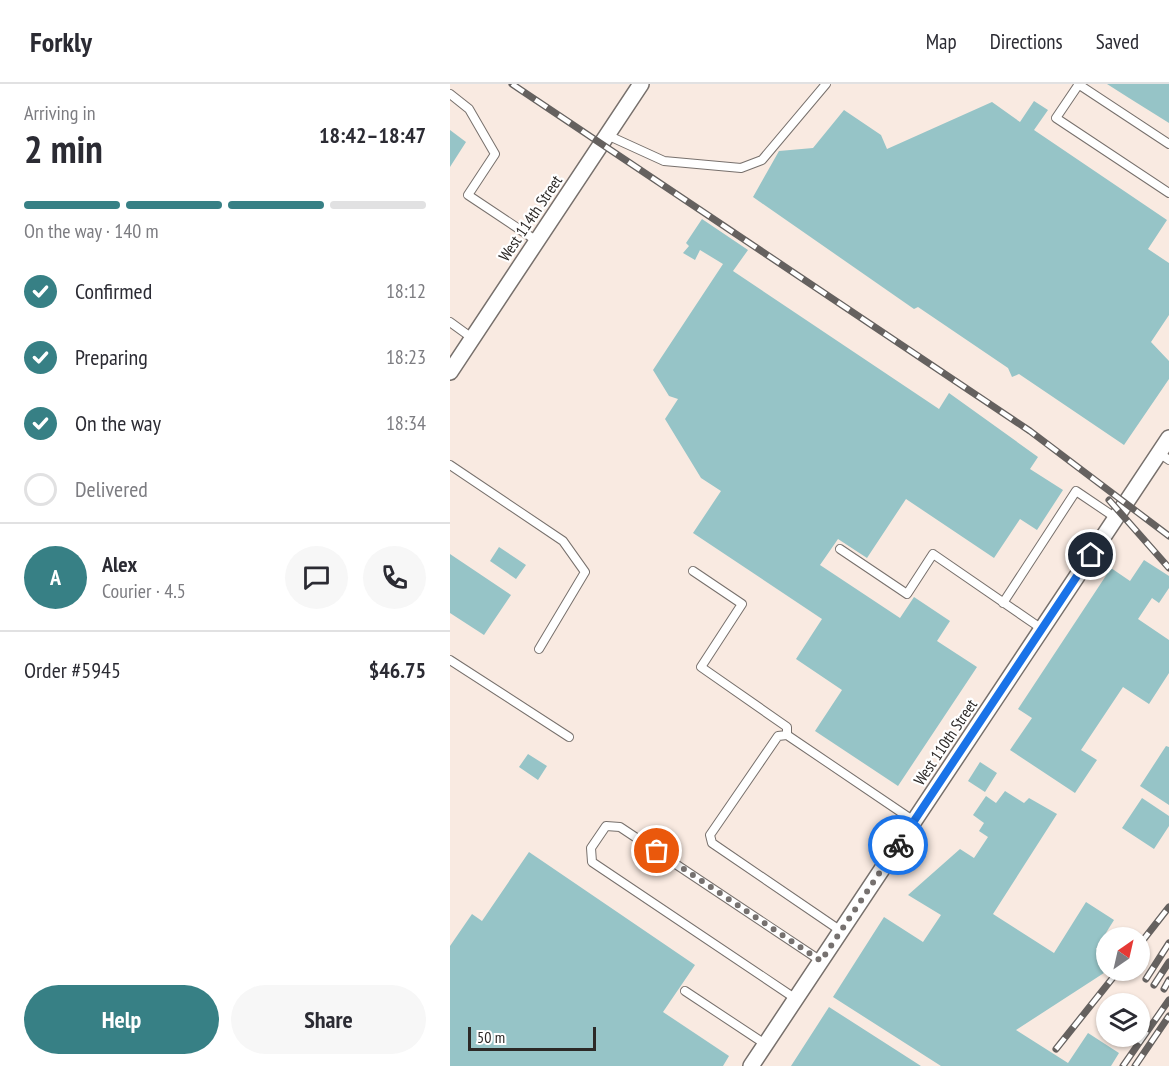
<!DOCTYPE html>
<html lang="en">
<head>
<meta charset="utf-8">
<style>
  :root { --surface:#fff; --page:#f7f7f7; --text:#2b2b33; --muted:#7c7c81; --line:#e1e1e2; --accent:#378085 }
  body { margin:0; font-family:"PT Sans Narrow",sans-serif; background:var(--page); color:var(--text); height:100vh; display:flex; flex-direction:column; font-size:22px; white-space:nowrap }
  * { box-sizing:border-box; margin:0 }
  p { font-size:20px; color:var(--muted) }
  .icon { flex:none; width:33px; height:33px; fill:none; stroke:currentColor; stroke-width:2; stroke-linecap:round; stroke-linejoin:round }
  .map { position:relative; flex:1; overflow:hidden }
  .sheet { display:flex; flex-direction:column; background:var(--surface); width:450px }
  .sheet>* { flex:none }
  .needle { width:39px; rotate:34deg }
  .fabs { position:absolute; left:646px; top:843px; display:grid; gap:12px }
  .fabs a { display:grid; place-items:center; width:54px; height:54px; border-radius:50%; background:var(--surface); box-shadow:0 2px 4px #0004; font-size:30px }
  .scale { position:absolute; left:18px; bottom:15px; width:128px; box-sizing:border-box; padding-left:6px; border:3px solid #2c2927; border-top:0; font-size:16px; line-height:21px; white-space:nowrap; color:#2c2927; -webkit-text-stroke:4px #fff; paint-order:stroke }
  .pin { position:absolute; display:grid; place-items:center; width:51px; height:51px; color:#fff; margin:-26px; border:3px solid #fff; border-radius:50%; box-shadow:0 2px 6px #0007 }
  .courier { position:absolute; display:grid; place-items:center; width:60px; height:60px; margin:-30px; border:4px solid #1a73e8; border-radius:50%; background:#fff; color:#222; box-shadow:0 2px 8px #0007 }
  .head em { font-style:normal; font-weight:700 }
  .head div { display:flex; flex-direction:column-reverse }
  .head { display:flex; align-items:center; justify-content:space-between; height:102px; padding:0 24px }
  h1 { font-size:39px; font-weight:700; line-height:45px }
  .bar { display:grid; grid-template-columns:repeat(4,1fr); gap:9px 6px; align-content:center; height:72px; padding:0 24px }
  .bar i { height:8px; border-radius:4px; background:var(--line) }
  .bar .active { background:var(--accent) }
  .bar p { grid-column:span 4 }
  .line { display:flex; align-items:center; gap:15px; padding:0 24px; border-top:2px solid var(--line) }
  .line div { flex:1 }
  .round { display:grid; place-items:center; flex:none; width:63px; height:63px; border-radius:32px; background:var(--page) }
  ol { padding:0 24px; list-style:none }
  li { display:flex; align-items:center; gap:18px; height:66px }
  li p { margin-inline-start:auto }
  li .icon { padding:6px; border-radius:50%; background:var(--accent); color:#fff; stroke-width:4 }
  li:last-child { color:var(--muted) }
  li i { width:33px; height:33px; border:3px solid var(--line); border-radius:50% }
  .button { display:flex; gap:12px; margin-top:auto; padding:12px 24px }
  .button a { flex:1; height:69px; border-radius:36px; background:var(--accent); color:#fff; font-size:24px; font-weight:700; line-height:69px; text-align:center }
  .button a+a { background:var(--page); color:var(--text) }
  header { display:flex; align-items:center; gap:36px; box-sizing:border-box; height:84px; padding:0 30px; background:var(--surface); border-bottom:2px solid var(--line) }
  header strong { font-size:28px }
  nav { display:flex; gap:33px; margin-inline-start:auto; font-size:21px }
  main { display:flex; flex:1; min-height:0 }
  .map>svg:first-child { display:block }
  .built { fill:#f9eae1; fill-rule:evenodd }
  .building { fill:#96c4c7 }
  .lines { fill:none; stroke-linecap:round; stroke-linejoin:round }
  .service-casing { stroke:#77706c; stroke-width:10 }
  .minor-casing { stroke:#77706c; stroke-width:18 }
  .service { stroke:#fff; stroke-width:8 }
  .minor { stroke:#fff; stroke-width:15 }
  .rail-casing { stroke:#65615f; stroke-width:7 }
  .rail { stroke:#fff; stroke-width:4.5; stroke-dasharray:14; stroke-linecap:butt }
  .done { stroke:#76716f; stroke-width:6; stroke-dasharray:0 10.8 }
  .route { stroke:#1a73e8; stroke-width:8 }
  .labels { text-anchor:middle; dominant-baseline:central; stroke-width:4.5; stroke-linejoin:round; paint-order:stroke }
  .street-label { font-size:16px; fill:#2c2927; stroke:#fff }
</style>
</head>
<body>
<header>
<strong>Forkly</strong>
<nav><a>Map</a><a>Directions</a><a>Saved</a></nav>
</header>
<main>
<section class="sheet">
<div class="head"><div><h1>2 min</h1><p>Arriving in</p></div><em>18:42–18:47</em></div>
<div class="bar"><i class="active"></i><i class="active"></i><i class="active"></i><i></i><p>On the way · 140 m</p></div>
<ol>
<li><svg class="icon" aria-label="check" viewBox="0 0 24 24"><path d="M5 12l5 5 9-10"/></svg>Confirmed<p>18:12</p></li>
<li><svg class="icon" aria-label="check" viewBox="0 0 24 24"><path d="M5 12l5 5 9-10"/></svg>Preparing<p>18:23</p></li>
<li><svg class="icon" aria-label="check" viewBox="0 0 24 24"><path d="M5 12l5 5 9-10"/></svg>On the way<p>18:34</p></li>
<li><i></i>Delivered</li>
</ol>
<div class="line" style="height:108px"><b class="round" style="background:var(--accent);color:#fff">A</b><div><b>Alex</b><p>Courier · 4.5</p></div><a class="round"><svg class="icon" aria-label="chat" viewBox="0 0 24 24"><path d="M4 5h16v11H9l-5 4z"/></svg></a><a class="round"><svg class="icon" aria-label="phone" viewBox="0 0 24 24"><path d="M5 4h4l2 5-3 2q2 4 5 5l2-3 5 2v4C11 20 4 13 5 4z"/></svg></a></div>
<div class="line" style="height:78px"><div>Order #5945</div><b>$46.75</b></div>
<div class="button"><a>Help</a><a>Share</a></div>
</section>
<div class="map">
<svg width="719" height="982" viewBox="0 0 719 982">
  <rect width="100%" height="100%" fill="#fff8f5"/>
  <path class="built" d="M0,0H719V982H0ZM657,854H690V886H657ZM657,920H690V952H657Z"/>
  <path class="building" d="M657,0H719V39L679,14Z
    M584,17L598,26L584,46L717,136L698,165L719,179V231L701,258L719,277V295L674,361L569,290L562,293L558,284L468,223L464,225L303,113L329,67L363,64L394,26L431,51L437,65L542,18L570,38Z
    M0,46L16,58L0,83Z
    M252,135L298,166L283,187L489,325L499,309L588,373L580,385L613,406L587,446L570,435L544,474L456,415L417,474L388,455L370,481L450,534L464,513L500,537L487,557L527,583L448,702L365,647L392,606L346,575L372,535L243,449L271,407L251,394L215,335L228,315L219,312L203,286L273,180L250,166L245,176L233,169L239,162L236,159Z
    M49,463L76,481L66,495L40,477Z
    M0,470L61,511L34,551L0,529Z
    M694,476L719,492V504L709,519L702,514L688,535L719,556V589L699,620L673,603L631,666L647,676L625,709L560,666L582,634L568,625L661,484L680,497Z
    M716,662L719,663V721L690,702Z
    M78,670L97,682L88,696L69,683Z
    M530,678L547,689L535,708L518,697Z
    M555,707L574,719L579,714L607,730L543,830L604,869L636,818L664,836L646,865L657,871V887L566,946L618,979L638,949L669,969L661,982H491L383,913L434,833L473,858L491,831L458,811L510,765L524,774L538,753L529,747L534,739L523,731L536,712L546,719Z
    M692,714L719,732V742L704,765L672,744Z
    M79,768L245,881L213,928L279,972L273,982H0V862L22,830L32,837Z
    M379,923L471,982H341Z"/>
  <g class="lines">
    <g class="service-casing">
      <path id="service" d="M628,0L719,60
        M629,0L606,34L719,109
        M0,10L19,25L45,70L18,111L87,157
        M157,51L214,77L291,84L312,76L376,0
        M0,238L22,254
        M709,369L719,376
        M0,381L113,457L135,488L89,565
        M390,465L457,510L483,470L592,545
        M243,487L292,520L251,583L337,643V651
        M553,519L626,407L666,434
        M0,576L119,653
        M391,847L262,759L260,751L328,652L337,651L464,737
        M235,907L315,960
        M346,915L142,778L141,764L156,742L170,743L371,877"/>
    </g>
    <g class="minor-casing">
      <path id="minor" d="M0,288L191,0
        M301,982L719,354"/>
    </g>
    <use href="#service" class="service"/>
    <use href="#minor" class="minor"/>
    <g class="rail-casing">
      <path id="rail" d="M62,0L580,347L719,452
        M659,416L719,484
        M690,860L719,823
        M696,895L719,859
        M704,901L719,878
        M714,905L719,896
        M606,965L669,886
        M673,982L719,916
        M685,982L719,932"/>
    </g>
    <use href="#rail" class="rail"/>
  </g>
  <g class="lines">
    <path class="done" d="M207,767L371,877L448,761"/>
    <path class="route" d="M448,761L641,471"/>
  </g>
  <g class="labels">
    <g class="street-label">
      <text transform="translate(80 134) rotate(-56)">West 114th Street</text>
      <text transform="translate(495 658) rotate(-56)">West 110th Street</text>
    </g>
  </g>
</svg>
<div class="fabs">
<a><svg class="needle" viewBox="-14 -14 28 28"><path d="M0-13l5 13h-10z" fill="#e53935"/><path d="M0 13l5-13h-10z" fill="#7c7c81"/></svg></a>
<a><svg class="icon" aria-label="layers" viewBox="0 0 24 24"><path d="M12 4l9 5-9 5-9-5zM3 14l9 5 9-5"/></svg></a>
</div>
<div class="scale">50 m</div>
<div class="pin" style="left:207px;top:767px;background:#ea580c"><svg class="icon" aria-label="bag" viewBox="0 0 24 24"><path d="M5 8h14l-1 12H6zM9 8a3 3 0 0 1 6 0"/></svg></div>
<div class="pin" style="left:641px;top:471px;background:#1f2937"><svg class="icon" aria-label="home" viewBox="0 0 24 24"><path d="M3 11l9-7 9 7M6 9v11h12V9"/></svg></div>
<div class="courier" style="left:448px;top:761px"><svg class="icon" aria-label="bike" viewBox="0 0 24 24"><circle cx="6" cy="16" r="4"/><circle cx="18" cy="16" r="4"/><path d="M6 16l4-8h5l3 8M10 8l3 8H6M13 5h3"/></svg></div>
</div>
</main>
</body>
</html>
